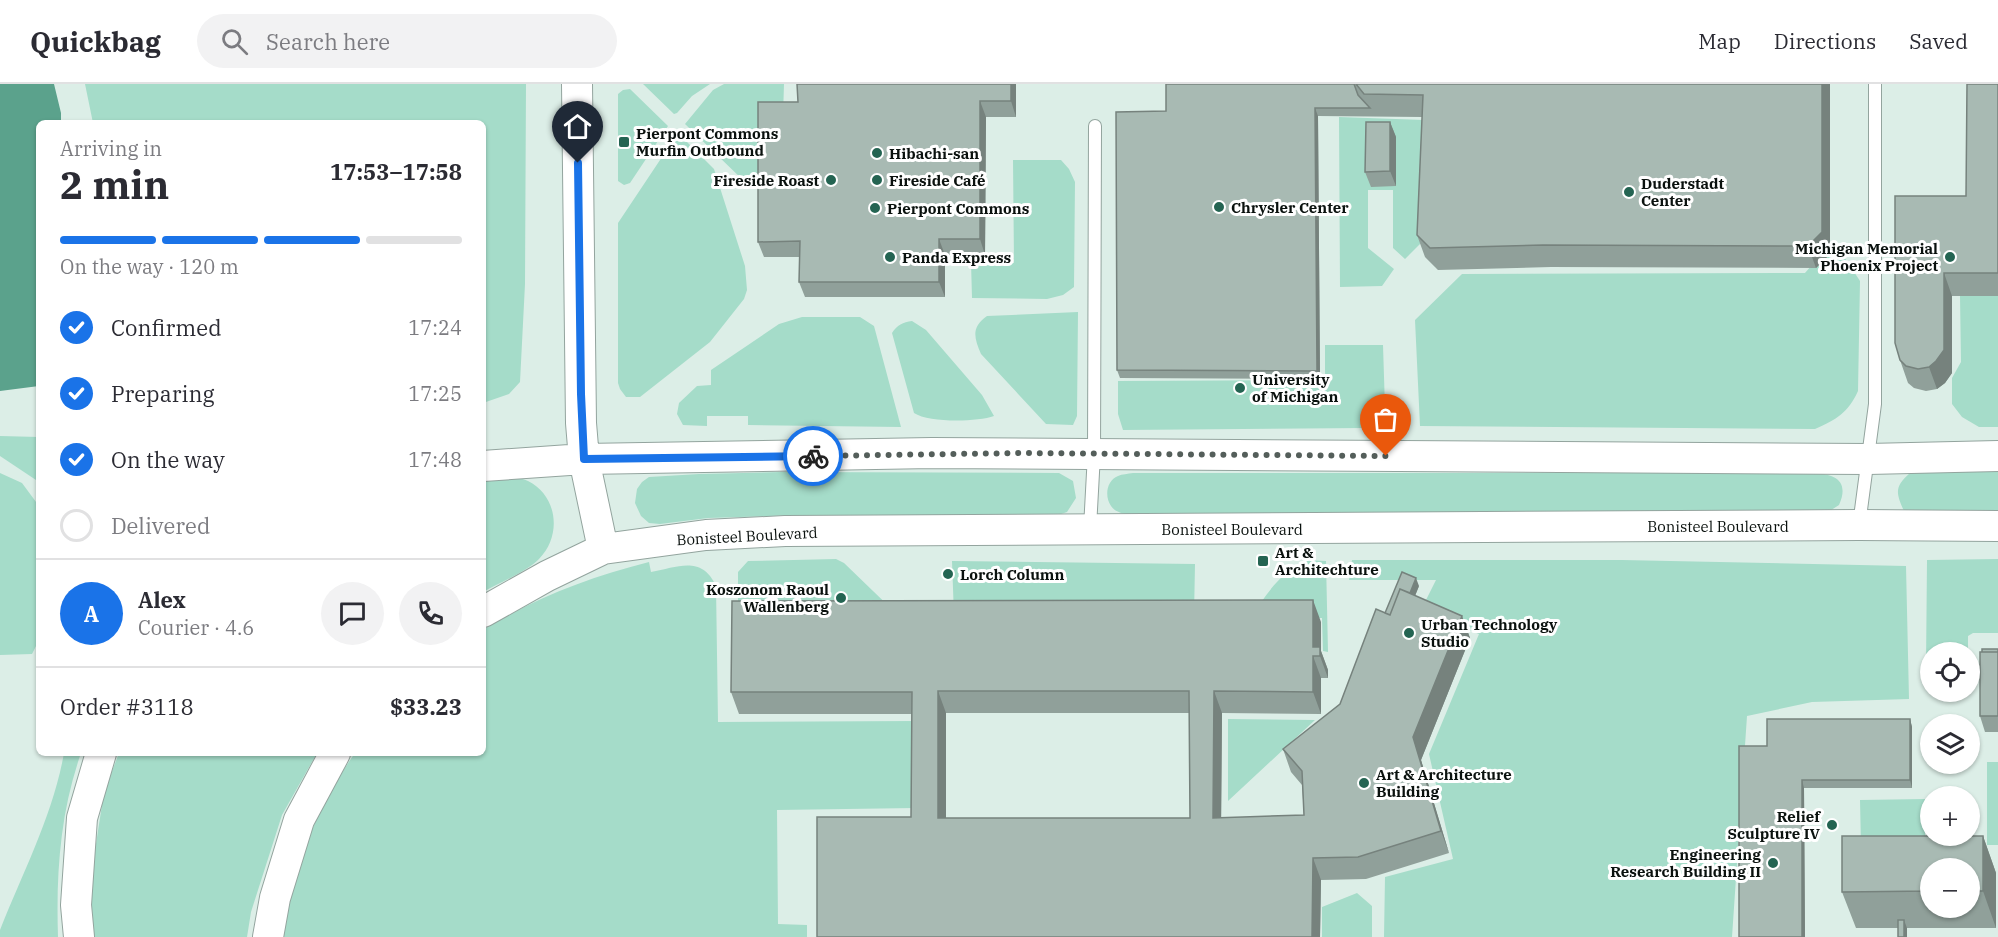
<!DOCTYPE html>
<html lang="en">
<head>
<meta charset="utf-8">
<style>
  :root { --surface:#fff; --page:#f2f2f3; --text:#2b2b33; --muted:#7c7c81; --line:#e1e1e2; --accent:#1a73e8 }
  body { margin:0; font-family:"IBM Plex Serif",serif; background:var(--page); color:var(--text); height:100vh; display:flex; flex-direction:column; font-size:22px; white-space:nowrap }
  * { box-sizing:border-box; margin:0 }
  p { font-size:20px; color:var(--muted) }
  .icon { flex:none; width:33px; height:33px; fill:none; stroke:currentColor; stroke-width:2; stroke-linecap:round; stroke-linejoin:round }
  .map { position:relative; flex:1; overflow:hidden }
  .drawer { position:absolute; left:36px; top:36px; width:450px; height:636px; display:flex; flex-direction:column; background:var(--surface); border-radius:9px; box-shadow:0 2px 4px #0004 }
  .drawer>* { flex:none }
  .fabs { position:absolute; left:1920px; top:558px; display:grid; gap:12px }
  .fabs a { display:grid; place-items:center; width:60px; height:60px; border-radius:50%; background:var(--surface); box-shadow:0 2px 4px #0004; font-size:30px }
  .pin { position:absolute; display:grid; place-items:center; width:51px; height:51px; color:#fff; margin:-62px -26px; border-radius:50% 50% 50% 0; rotate:-45deg; box-shadow:0 0 6px #0007 }
  .pin .icon { rotate:45deg }
  .courier { position:absolute; display:grid; place-items:center; width:60px; height:60px; margin:-30px; border:4px solid #1a73e8; border-radius:50%; background:#fff; color:#222; box-shadow:0 2px 8px #0007 }
  .head em { font-style:normal; font-weight:700 }
  .head div { display:flex; flex-direction:column-reverse }
  .head { display:flex; align-items:center; justify-content:space-between; height:102px; padding:0 24px }
  h1 { font-size:39px; font-weight:700; line-height:45px }
  .bar { display:grid; grid-template-columns:repeat(4,1fr); gap:9px 6px; align-content:center; height:72px; padding:0 24px }
  .bar i { height:8px; border-radius:4px; background:var(--line) }
  .bar .selected { background:var(--accent) }
  .bar p { grid-column:span 4 }
  .line { display:flex; align-items:center; gap:15px; padding:0 24px; border-top:2px solid var(--line) }
  .line div { flex:1 }
  .round { display:grid; place-items:center; flex:none; width:63px; height:63px; border-radius:32px; background:var(--page) }
  ol { padding:0 24px; list-style:none }
  li { display:flex; align-items:center; gap:18px; height:66px }
  li p { margin-inline-start:auto }
  li .icon { padding:6px; border-radius:50%; background:var(--accent); color:#fff; stroke-width:4 }
  li:last-child { color:var(--muted) }
  li i { width:33px; height:33px; border:3px solid var(--line); border-radius:50% }
  header { display:flex; align-items:center; gap:36px; box-sizing:border-box; height:84px; padding:0 30px; background:var(--surface); border-bottom:2px solid var(--line) }
  header strong { font-size:28px }
  nav { display:flex; gap:33px; margin-inline-start:auto; font-size:21px }
  .search { width:420px; height:54px; background:var(--page); display:flex; align-items:center; gap:15px; box-sizing:border-box; padding:0 21px; border-radius:33px; color:var(--muted); font-size:22px }
  .map>svg:first-child { display:block }
  .green { fill:#a5dcc9 }
  .water { fill:#5ba28c }
  .lines { fill:none; stroke-linecap:round; stroke-linejoin:round }
  .service-casing { stroke:#93a49e; stroke-width:14 }
  .tertiary-casing { stroke:#93a49e; stroke-width:32 }
  .service { stroke:#fff; stroke-width:12 }
  .tertiary { stroke:#fff; stroke-width:30 }
  .wall { fill:#90a09a; fill-rule:evenodd }
  .shaded-wall { fill:#76827d }
  .building { fill:#a8bab3; stroke:#76827d; stroke-width:1.5; fill-rule:evenodd }
  .done { stroke:#545e5a; stroke-width:6; stroke-dasharray:0 10.8 }
  .route { stroke:#1a73e8; stroke-width:8 }
  .poi-dot { fill:#246452; stroke:#fff; stroke-width:2 }
  .labels { text-anchor:middle; dominant-baseline:central; stroke-width:6; stroke-linejoin:round; paint-order:stroke }
  .poi-label { font-size:15px; font-weight:bold; fill:#0a110e; stroke:#fff; text-anchor:start }
  .street-label { font-size:15px; fill:#0a110e; stroke:#fff }
</style>
</head>
<body>
<header>
<strong>Quickbag</strong>
<div class="search"><svg class="icon" aria-label="search" viewBox="0 0 24 24"><circle cx="10" cy="10" r="6"/><path d="M15 15l6 6"/></svg>Search here</div>
<nav><a>Map</a><a>Directions</a><a>Saved</a></nav>
</header>
<div class="map">
<svg width="1998" height="853" viewBox="0 0 1998 853">
  <rect width="100%" height="100%" fill="#dceee7"/>
  <path class="green" d="M85,0H526L525,200L520,298L509,310L483,319V39H93Z
    M643,0H710L692,12L677,29L674,30Z
    M724,0H784L783,32L772,109L746,99L685,40L713,6Z
    M630,5L668,42L630,99L624,101L618,97V10L623,6Z
    M1339,33L1424,36L1428,152L1405,175L1393,164V106H1368V164L1394,185L1382,202L1340,203Z
    M676,52H681L714,85L745,182L747,206L744,215L710,258L640,313H626L620,305L618,299V139Z
    M1013,76H1061L1069,85L1075,98L1074,203L1063,211L1047,215L972,214L971,178L1014,179Z
    M1839,165L1860,197L1858,307C1848,329 1837,335 1815,345L1420,342L1415,236L1462,190L1805,189L1825,166Z
    M1960,212H1998V343H1979L1962,333L1952,320V294L1961,278Z
    M1078,228L1077,332L1073,341L1046,340L981,270C974,254 971,243 987,232Z
    M802,233H860L874,242L901,343L748,341V332H707V342L683,341L677,330L679,319L697,302L711,301V286L779,240Z
    M912,237L926,246L982,311L994,332C977,338 929,339 914,329L892,249C897,241 903,238 912,237Z
    M1325,261H1383L1385,324L1364,344L1123,346L1118,330V297L1325,296Z
    M0,352L39,353V398L0,372Z
    M781,388L1059,389L1073,397L1076,414L1067,428L1058,431H798L708,434L660,440L649,439L641,432L635,419L637,405L642,398L649,393L699,390Z
    M1930,388H1998V430L1904,427C1896,409 1894,403 1910,389Z
    M0,389L22,399L39,422V556L32,570L0,571Z
    M1133,389H1813C1834,390 1850,396 1839,421L1825,430L1128,431C1122,429 1115,428 1111,422C1104,412 1107,396 1118,392C1122,390 1128,390 1133,389Z
    M515,393C519,394 524,395 528,397C558,412 562,452 539,475C526,488 499,499 483,508V397Z
    M836,475L844,479L902,535L738,534V488L748,477Z
    M1998,475V549H1973L1968,552V568H1930V582H1926L1927,476Z
    M1306,476L1326,477L1328,568L1323,567L1322,534H1251C1265,511 1281,488 1306,476Z
    M1352,476H1622L1906,482L1909,615L1812,618L1747,632L1732,853H1384L1385,793L1453,775L1429,670L1479,550L1420,528L1436,496H1349Z
    M952,477L1195,480L1194,532H954Z
    M649,478L651,488C678,483 702,471 716,502L718,638L918,637L915,724L777,726L778,840L807,841V853H280C291,789 317,722 355,669H483V546C534,514 590,493 649,478Z
    M1228,635L1315,636L1228,717Z
    M64,669H81C60,729 56,790 58,853H0V846C23,788 53,731 64,669Z
    M119,669H317L282,731L251,828L247,853H93L91,792L104,708Z
    M1987,678H1998V761H1987Z
    M1925,715V762L1861,763L1860,716Z
    M1357,809L1372,822V853H1322V823Z"/>
  <path class="water" d="M0,0H54L61,29V39H39V302L0,307Z"/>
  <g class="lines">
    <g class="service-casing">
      <path id="service" d="M1859,441L1875,320V0
        M1090,444L1094,370L1095,42"/>
    </g>
    <g class="tertiary-casing">
      <path id="tertiary" d="M577,0L581,339L584,375L603,465
        M483,382L584,375L932,369L1868,375L1998,372
        M483,528L547,492L603,465L706,451L785,447L1859,441L1998,442
        M79,853L76,821L82,734L101,669
        M268,853L275,814L299,736L335,669"/>
    </g>
    <use href="#service" class="service"/>
    <use href="#tertiary" class="tertiary"/>
  </g>
  <path class="wall" d="M797,0H1016V33H986L985,171H945V213H805L799,198V173H764L758,158L798,18Z
    M1166,0H1830V170L1816,184L1551,183L1438,186L1425,173L1417,151L1422,33L1318,32L1320,295L1120,294L1117,286L1166,27Z
    M1998,0V212H1952V289L1945,299L1937,305L1926,307L1914,304L1908,299L1900,276L1966,112Z
    M1390,38L1396,53V102L1371,103L1365,88Z
    M1419,502L1415,512L1462,532L1470,554L1421,676L1449,769L1366,795L1321,796L1320,853H817L911,733L912,630H739L731,608L1321,538V567L1328,586V594H1321V630L1222,629L1221,734L1304,731L1302,701L1291,688L1283,665L1340,620L1385,529ZM946,629H1190V734H946Z
    M1998,565V648H1985L1980,632Z
    M1910,635L1912,643V704H1804L1805,853H1739L1767,662Z
    M1842,752H1983L1996,789V844H1907V853H1898V844H1856L1842,808ZM1930,784H1970V824H1930Z"/>
  <path class="shaded-wall" d="M1011,0H1016V33L1011,17Z
    M1822,0H1830V170L1816,184L1808,162Z
    M980,17L986,33L985,171L980,155Z
    M1315,24L1318,32L1320,295L1317,287Z
    M1390,38L1396,53V102L1390,87Z
    M939,155L945,171V213L939,198Z
    M1944,189L1952,212V289L1945,299L1937,305L1929,283Z
    M1416,494L1419,502L1398,553L1395,545Z
    M1313,516L1321,538V567L1328,586V594L1320,572L1313,563Z
    M1462,532L1470,554L1421,676L1449,769L1441,747L1413,653Z
    M1313,572L1321,594V630L1313,608Z
    M938,607L946,629V757L938,734Z
    M1214,607L1222,629L1221,756L1213,734Z
    M1910,635L1912,643V704L1910,696Z
    M1802,696L1804,704L1805,853H1802Z
    M1983,752L1996,789V844L1983,807Z
    M1313,774L1321,796L1320,853H1312Z
    M1904,836L1907,844V853H1904Z"/>
  <path class="building" d="M797,0H1011V17H980V155H939V198H799L800,157L758,158V18H798Z
    M1166,0H1354L1358,11L1370,24H1315L1317,287L1117,286L1116,28L1166,27Z
    M1356,0H1822V148L1808,162L1543,161L1430,164L1417,151L1423,11L1364,10Z
    M1967,0H1998V189H1944V266L1936,277L1929,283L1918,285L1906,282L1900,276L1895,259V112H1966Z
    M1366,38H1390V87L1365,88Z
    M1402,488L1416,494L1410,509L1400,505L1390,531L1385,529Z
    M1400,505L1462,532L1413,653L1441,747L1358,773L1313,774L1312,853H817V733H911L912,608H731L732,517L1313,516V563H1320V572H1313V608L1214,607L1213,734L1304,731L1302,687L1283,665L1340,620L1376,525L1390,531ZM938,607H1189L1190,734H938Z
    M1982,565H1998V568H1982Z
    M1980,568H1998V632H1980Z
    M1767,635H1910V696H1802V853H1739V662H1767Z
    M1842,752H1983V807H1970V784H1930V807L1842,808Z
    M1898,836H1904V853H1898Z"/>
  <g class="lines">
    <path class="done" d="M813,372L1024,369L1386,372"/>
    <path class="route" d="M578,79L581,310L584,375L813,372"/>
  </g>
  <g class="poi-dot">
    <rect x="618" y="52" width="12" height="12" rx="3"/>
    <circle cx="877" cy="69" r="6"/>
    <circle cx="831" cy="96" r="6"/>
    <circle cx="877" cy="96" r="6"/>
    <circle cx="1629" cy="108" r="6"/>
    <circle cx="1219" cy="123" r="6"/>
    <circle cx="875" cy="124" r="6"/>
    <circle cx="890" cy="173" r="6"/>
    <circle cx="1950" cy="173" r="6"/>
    <circle cx="1240" cy="304" r="6"/>
    <rect x="1257" y="471" width="12" height="12" rx="3"/>
    <circle cx="948" cy="490" r="6"/>
    <circle cx="841" cy="514" r="6"/>
    <circle cx="1409" cy="549" r="6"/>
    <circle cx="1364" cy="699" r="6"/>
    <circle cx="1832" cy="741" r="6"/>
    <circle cx="1773" cy="779" r="6"/>
  </g>
  <g class="labels">
    <g class="poi-label">
      <text x="636" y="49">Pierpont Commons<tspan x="636" dy="17">Murfin Outbound</tspan></text>
      <text x="889" y="69">Hibachi-san</text>
      <text x="819" y="96" text-anchor="end">Fireside Roast</text>
      <text x="889" y="96">Fireside Café</text>
      <text x="1641" y="99">Duderstadt<tspan x="1641" dy="17">Center</tspan></text>
      <text x="1231" y="123">Chrysler Center</text>
      <text x="887" y="124">Pierpont Commons</text>
      <text x="1938" y="164" text-anchor="end">Michigan Memorial<tspan x="1938" dy="17">Phoenix Project</tspan></text>
      <text x="902" y="173">Panda Express</text>
      <text x="1252" y="295">University<tspan x="1252" dy="17">of Michigan</tspan></text>
      <text x="1275" y="468">Art &amp;<tspan x="1275" dy="17">Architechture</tspan></text>
      <text x="960" y="490">Lorch Column</text>
      <text x="829" y="505" text-anchor="end">Koszonom Raoul<tspan x="829" dy="17">Wallenberg</tspan></text>
      <text x="1421" y="540">Urban Technology<tspan x="1421" dy="17">Studio</tspan></text>
      <text x="1376" y="690">Art &amp; Architecture<tspan x="1376" dy="17">Building</tspan></text>
      <text x="1820" y="732" text-anchor="end">Relief<tspan x="1820" dy="17">Sculpture IV</tspan></text>
      <text x="1761" y="770" text-anchor="end">Engineering<tspan x="1761" dy="17">Research Building II</tspan></text>
    </g>
    <g class="street-label">
      <text x="1718" y="442">Bonisteel Boulevard</text>
      <text x="1232" y="445">Bonisteel Boulevard</text>
      <text transform="translate(747 452) rotate(-3)">Bonisteel Boulevard</text>
    </g>
  </g>
</svg>
<div class="fabs">
<a><svg class="icon" aria-label="locate" viewBox="0 0 24 24"><circle cx="12" cy="12" r="6"/><path d="M12 2v4M12 18v4M2 12h4M18 12h4"/></svg></a>
<a><svg class="icon" aria-label="layers" viewBox="0 0 24 24"><path d="M12 4l9 5-9 5-9-5zM3 14l9 5 9-5"/></svg></a>
<a>+</a>
<a>−</a>
</div>
<div class="pin" style="left:1386px;top:372px;background:#ea580c"><svg class="icon" aria-label="bag" viewBox="0 0 24 24"><path d="M5 8h14l-1 12H6zM9 8a3 3 0 0 1 6 0"/></svg></div>
<div class="pin" style="left:578px;top:79px;background:#1f2937"><svg class="icon" aria-label="home" viewBox="0 0 24 24"><path d="M3 11l9-7 9 7M6 9v11h12V9"/></svg></div>
<div class="courier" style="left:813px;top:372px"><svg class="icon" aria-label="bike" viewBox="0 0 24 24"><circle cx="6" cy="16" r="4"/><circle cx="18" cy="16" r="4"/><path d="M6 16l4-8h5l3 8M10 8l3 8H6M13 5h3"/></svg></div>
<section class="drawer">
<div class="head"><div><h1>2 min</h1><p>Arriving in</p></div><em>17:53–17:58</em></div>
<div class="bar"><i class="selected"></i><i class="selected"></i><i class="selected"></i><i></i><p>On the way · 120 m</p></div>
<ol>
<li><svg class="icon" aria-label="check" viewBox="0 0 24 24"><path d="M5 12l5 5 9-10"/></svg>Confirmed<p>17:24</p></li>
<li><svg class="icon" aria-label="check" viewBox="0 0 24 24"><path d="M5 12l5 5 9-10"/></svg>Preparing<p>17:25</p></li>
<li><svg class="icon" aria-label="check" viewBox="0 0 24 24"><path d="M5 12l5 5 9-10"/></svg>On the way<p>17:48</p></li>
<li><i></i>Delivered</li>
</ol>
<div class="line" style="height:108px"><b class="round" style="background:var(--accent);color:#fff">A</b><div><b>Alex</b><p>Courier · 4.6</p></div><a class="round"><svg class="icon" aria-label="chat" viewBox="0 0 24 24"><path d="M4 5h16v11H9l-5 4z"/></svg></a><a class="round"><svg class="icon" aria-label="phone" viewBox="0 0 24 24"><path d="M5 4h4l2 5-3 2q2 4 5 5l2-3 5 2v4C11 20 4 13 5 4z"/></svg></a></div>
<div class="line" style="height:78px"><div>Order #3118</div><b>$33.23</b></div>
</section>
</div>
</body>
</html>
